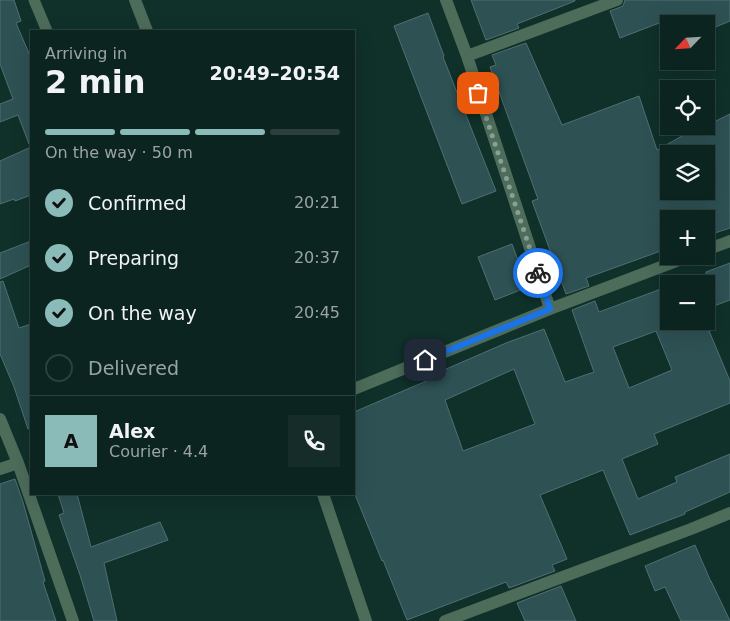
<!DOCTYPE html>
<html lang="en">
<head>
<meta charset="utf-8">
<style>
  :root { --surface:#0c2420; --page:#152c29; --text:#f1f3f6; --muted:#9aa4a5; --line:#2c413e; --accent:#8bbbb9 }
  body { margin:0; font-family:"DejaVu Sans",sans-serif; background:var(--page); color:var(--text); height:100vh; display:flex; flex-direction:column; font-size:19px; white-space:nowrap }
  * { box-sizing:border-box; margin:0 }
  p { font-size:16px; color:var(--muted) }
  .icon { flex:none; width:28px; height:28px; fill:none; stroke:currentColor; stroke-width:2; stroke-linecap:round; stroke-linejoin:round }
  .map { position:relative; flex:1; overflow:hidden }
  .sheet { position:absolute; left:30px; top:30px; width:325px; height:465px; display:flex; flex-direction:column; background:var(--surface); border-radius:0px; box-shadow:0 5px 20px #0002,0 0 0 1px var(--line) }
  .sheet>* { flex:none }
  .needle { width:32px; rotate:245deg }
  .fabs { position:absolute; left:660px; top:15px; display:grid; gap:10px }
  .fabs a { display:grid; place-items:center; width:55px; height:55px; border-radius:0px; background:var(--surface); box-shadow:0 5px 20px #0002,0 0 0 1px var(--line); font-size:25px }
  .pin { position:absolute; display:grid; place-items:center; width:42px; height:42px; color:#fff; margin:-21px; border-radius:10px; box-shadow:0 2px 8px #0006 }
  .courier { position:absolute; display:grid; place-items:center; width:50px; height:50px; margin:-25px; border:4px solid #1a73e8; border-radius:50%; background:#fff; color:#222; box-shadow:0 1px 6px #0007 }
  .headline em { font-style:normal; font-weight:700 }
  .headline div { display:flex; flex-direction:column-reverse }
  .headline { display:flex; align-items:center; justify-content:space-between; height:85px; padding:0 15px }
  h1 { font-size:32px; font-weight:700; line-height:38px }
  .bar { display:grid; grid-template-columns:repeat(4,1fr); gap:8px 5px; align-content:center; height:60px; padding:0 15px }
  .bar i { height:6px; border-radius:4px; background:var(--line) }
  .bar .active { background:var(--accent) }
  .bar p { grid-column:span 4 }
  .line { display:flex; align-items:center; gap:12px; padding:0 15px; border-top:1px solid var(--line) }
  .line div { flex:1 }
  .round { display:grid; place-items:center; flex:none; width:52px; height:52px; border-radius:0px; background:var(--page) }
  ol { padding:0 15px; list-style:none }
  li { display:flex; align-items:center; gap:15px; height:55px }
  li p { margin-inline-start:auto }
  li .icon { padding:5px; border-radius:50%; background:var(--accent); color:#111; stroke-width:4 }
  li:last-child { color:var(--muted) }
  li i { width:28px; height:28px; border:2px solid var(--line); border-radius:50% }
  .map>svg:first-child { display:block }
  .building { fill:#2e5153; stroke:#4e7072; fill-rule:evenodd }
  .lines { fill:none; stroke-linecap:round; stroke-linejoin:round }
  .service { stroke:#4d6c5a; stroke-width:11 }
  .minor { stroke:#4d6c5a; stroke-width:12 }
  .done { stroke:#899f9a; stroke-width:5; stroke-dasharray:0 9 }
  .route { stroke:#1a73e8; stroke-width:6 }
</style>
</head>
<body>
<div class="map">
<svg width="730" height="621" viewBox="0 0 730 621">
  <rect width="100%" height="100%" fill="#10302a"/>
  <path class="building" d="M0,0H14L21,21L16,23L31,58V144H29L18,115L0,122V104L13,99L0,64Z
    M471,0H575V1L517,24L519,28L486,40Z
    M625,0H730V21L706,31V24H678L675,17L620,38L610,11L623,6Z
    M428,13L444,56L443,57L496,191L462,204L394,26Z
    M526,43L562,125L639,96L657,150L691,131L692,132L706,126L730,114V228L706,236V219H669V248L586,278L589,286L566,294L532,201L538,199L490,67L496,65L492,55ZM661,154H706V191H669V175Z
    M31,147V195L15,201L14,199L0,204V161Z
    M31,241V265L0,279V253Z
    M512,244L528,287L495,300L478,257Z
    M730,263V300L706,309V272Z
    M3,281L19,328L31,324V428L28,429L14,387L0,354V282Z
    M669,286V321H705L730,381V403L654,434L658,444L622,459L638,499L677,482L675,477L730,454V492L685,512V514L630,535L603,470L540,495L567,559L552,565L555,571L509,588L506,582L407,620L383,560L382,561L354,492V412L438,376L437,373L506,343L544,329L565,382L594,372L572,310L595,301L599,312ZM656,331L672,370L629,388L613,347ZM514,369L535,424L463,451L445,400Z
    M15,479L23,502L45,581L43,582L56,621H0V484Z
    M58,494H77L91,547L160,522L168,540L104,563L117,621H94L80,575L59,515L64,513Z
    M695,545L711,582V581L730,621H681L665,587L655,591L645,566Z
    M561,586L576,621H525L517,603Z"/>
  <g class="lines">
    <path class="service" d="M34,0L47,31"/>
    <path class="minor" d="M135,0L147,31
      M446,0L467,56L550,309
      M467,56L617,0
      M706,250L730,241
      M354,389L550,309L690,256
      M0,419L18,463L73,621
      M0,469L18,463
      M323,494L366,621
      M445,621L691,529L730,513"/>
  </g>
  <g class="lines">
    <path class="done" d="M478,93L538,273"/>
    <path class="route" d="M425,360L550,309L538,273"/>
  </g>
</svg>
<div class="fabs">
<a><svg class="needle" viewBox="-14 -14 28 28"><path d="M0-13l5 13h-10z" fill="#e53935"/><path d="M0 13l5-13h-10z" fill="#9aa4a5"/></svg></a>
<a><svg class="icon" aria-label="locate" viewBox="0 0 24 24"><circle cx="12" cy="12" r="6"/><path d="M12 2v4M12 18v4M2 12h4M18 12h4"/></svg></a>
<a><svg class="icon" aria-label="layers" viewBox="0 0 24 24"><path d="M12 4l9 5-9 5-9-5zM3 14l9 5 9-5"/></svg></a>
<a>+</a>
<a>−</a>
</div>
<div class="pin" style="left:478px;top:93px;background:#ea580c"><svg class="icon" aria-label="bag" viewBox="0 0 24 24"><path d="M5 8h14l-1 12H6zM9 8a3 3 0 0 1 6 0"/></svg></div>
<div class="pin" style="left:425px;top:360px;background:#1f2937"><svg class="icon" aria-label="home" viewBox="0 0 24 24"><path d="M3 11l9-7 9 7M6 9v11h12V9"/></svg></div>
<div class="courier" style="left:538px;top:273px"><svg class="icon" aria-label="bike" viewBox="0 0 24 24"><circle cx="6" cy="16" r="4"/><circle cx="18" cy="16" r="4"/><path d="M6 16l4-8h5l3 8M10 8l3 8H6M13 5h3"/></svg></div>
<section class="sheet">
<div class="headline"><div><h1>2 min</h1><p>Arriving in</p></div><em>20:49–20:54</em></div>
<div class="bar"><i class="active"></i><i class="active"></i><i class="active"></i><i></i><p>On the way · 50 m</p></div>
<ol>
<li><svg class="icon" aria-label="check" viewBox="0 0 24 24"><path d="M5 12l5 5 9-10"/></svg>Confirmed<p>20:21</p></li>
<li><svg class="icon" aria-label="check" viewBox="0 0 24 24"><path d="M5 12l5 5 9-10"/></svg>Preparing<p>20:37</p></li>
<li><svg class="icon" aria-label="check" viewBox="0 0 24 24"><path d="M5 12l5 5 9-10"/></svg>On the way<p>20:45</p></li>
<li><i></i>Delivered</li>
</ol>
<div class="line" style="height:90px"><b class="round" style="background:var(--accent);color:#111">A</b><div><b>Alex</b><p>Courier · 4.4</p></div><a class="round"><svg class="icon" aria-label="phone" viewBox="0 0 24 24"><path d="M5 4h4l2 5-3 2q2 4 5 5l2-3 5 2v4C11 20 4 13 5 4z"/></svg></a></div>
</section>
</div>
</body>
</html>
